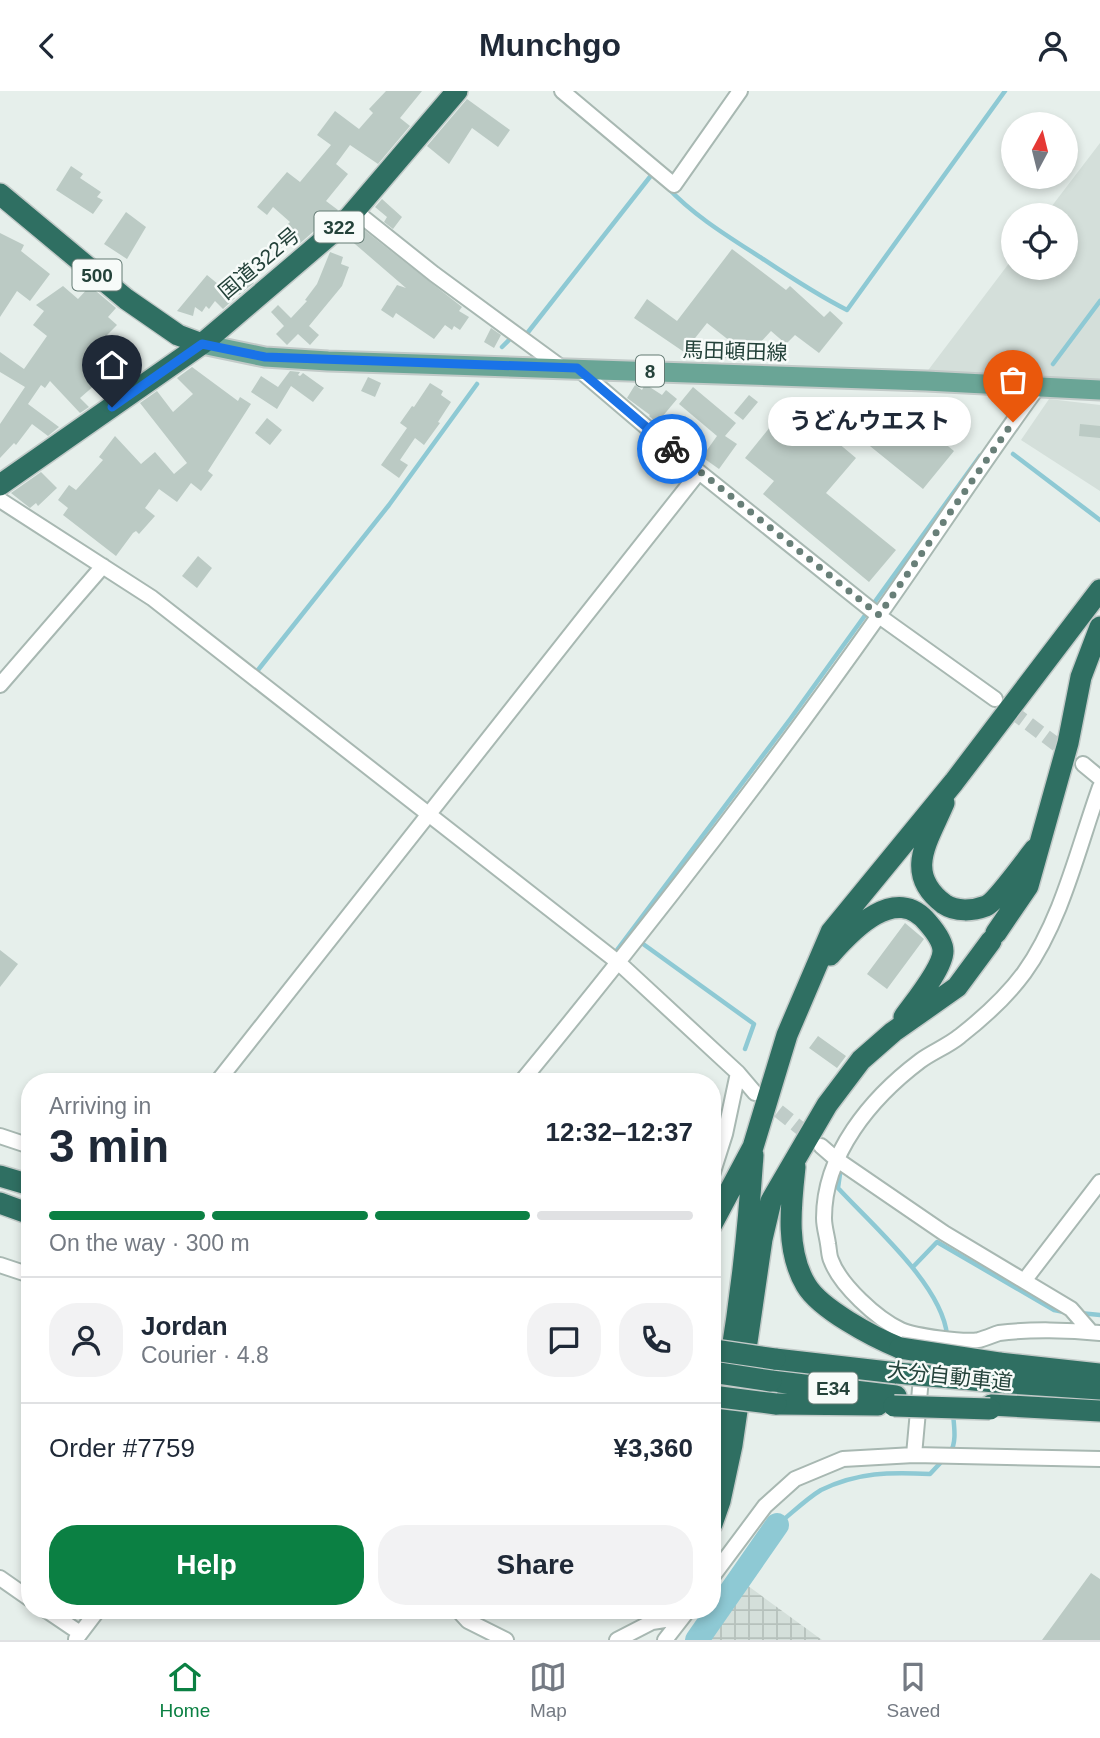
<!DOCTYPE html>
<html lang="en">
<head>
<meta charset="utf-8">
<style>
  :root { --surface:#fff; --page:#f2f2f3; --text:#1f2937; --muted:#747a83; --line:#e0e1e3; --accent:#0b8043 }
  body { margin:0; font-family:Helvetica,"Noto Sans JP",sans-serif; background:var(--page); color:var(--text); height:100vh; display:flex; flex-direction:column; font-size:26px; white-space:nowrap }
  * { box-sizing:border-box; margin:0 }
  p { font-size:23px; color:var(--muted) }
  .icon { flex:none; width:38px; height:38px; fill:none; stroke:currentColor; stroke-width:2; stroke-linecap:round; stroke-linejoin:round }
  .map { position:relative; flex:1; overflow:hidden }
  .details { position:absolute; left:21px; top:982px; width:700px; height:546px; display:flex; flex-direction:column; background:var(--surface); border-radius:28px; box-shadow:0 4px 10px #0003 }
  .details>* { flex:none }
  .needle { width:46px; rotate:7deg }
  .tools { position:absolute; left:1001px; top:21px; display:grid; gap:14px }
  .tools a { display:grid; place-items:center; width:77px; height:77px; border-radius:50%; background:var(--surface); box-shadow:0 4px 10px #0003; font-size:35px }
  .pin { position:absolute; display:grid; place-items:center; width:60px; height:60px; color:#fff; margin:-72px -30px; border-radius:50% 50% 50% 0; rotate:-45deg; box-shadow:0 0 7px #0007 }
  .pin .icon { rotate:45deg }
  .courier { position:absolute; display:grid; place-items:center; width:70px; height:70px; margin:-35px; border:5px solid #1a73e8; border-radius:50%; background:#fff; color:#222; box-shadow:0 2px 9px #0007 }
  .bubble { position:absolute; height:49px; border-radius:24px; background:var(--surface); box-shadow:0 4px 10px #0003; font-size:23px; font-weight:700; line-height:49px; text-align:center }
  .overview em { font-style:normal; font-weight:700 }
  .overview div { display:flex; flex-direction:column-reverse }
  .overview { display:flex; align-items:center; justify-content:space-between; height:119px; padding:0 28px }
  h1 { font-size:46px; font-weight:700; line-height:52px }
  .bar { display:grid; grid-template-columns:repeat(4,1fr); gap:10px 7px; align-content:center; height:84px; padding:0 28px }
  .bar i { height:9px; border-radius:5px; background:var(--line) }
  .bar .current { background:var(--accent) }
  .bar p { grid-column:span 4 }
  .line { display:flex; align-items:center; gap:18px; padding:0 28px; border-top:2px solid var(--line) }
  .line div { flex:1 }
  .round { display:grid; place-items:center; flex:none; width:74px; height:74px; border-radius:28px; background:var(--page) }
  .action { display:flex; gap:14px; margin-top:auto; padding:14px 28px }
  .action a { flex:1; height:80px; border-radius:28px; background:var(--accent); color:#fff; font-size:28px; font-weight:700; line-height:80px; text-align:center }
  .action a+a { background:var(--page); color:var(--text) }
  header { display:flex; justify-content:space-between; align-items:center; height:91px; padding:0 28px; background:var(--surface); font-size:32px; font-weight:700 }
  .dock { display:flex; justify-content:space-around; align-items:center; height:98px; border-top:2px solid var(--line); background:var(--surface); font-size:19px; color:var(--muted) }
  .dock a { display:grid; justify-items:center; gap:4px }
  .dock .current { color:var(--accent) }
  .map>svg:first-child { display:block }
  .built { fill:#d4dfda }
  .industrial { fill:url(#industrial-grid) }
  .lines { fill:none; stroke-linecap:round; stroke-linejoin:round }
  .stream { stroke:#8ec9d4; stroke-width:4.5 }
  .river { stroke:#8ec9d4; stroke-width:24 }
  .building { fill:#bbcac4 }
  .minor-tunnel { stroke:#bfccc8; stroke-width:14; stroke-dasharray:14 7; stroke-linecap:butt }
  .minor-casing { stroke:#a8b8b2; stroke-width:18 }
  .major-casing { stroke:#c2cac8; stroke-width:23 }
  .highway-casing { stroke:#c2cac8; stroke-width:24 }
  .minor { stroke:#fff; stroke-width:14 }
  .major { stroke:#6aa596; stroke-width:19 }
  .highway { stroke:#2f6f62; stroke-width:21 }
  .highway-bridge-casing { stroke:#c2cac8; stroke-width:24; stroke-linecap:butt }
  .highway-bridge { stroke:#2f6f62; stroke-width:21 }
  .done { stroke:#687f78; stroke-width:7; stroke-dasharray:0 12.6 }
  .route { stroke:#1a73e8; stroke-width:9 }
  .labels { text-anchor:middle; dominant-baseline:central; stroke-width:5; stroke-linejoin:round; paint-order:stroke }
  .shield { fill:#f7fbf9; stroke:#637a73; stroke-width:2 }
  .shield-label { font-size:19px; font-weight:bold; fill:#24423a }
  .street-label { font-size:21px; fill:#24423a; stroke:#f7fbf9 }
</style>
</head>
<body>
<header><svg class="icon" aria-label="back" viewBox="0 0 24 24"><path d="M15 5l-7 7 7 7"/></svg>Munchgo<svg class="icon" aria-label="person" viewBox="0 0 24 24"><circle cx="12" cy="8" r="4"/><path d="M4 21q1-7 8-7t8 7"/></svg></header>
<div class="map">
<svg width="1100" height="1549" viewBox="0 0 1100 1549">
  <defs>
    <pattern id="industrial-grid" width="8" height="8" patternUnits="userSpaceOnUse" patternTransform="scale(1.75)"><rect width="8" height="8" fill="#d4dfda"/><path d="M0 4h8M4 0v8" fill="none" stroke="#b6c1bc"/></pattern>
  </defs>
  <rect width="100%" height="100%" fill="#e6efeb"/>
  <path class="built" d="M1100,52V290L926,282L1013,167V177H1066V124H1045Z
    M1049,308L1100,314V400L1021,349Z"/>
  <path class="industrial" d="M744,1492L822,1549H701Z"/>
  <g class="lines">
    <path class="stream" d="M667,96C694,125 729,146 763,168C790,186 817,204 847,219L1005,0
      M525,245L653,82
      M502,256L512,246
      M1053,273L1100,210
      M1013,363L1100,429
      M258,579L389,414L477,293
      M639,850L754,933L745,958
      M617,859L791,627L980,365
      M841,1076L838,1097C872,1134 942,1194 947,1244
      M913,1176L937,1151L1054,1219L1064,1221
      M1080,1222L1100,1224
      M950,1362C957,1351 954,1335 953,1323
      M777,1434C791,1423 806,1408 821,1399C858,1381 890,1381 930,1383L944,1368"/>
    <path class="river" d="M697,1549L777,1434"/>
  </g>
  <path class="building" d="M386,0H422L400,27L410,35L378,73L350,54L336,73L348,83L326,110L338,119L297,155L282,139L290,131L273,116L267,124L257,116L287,81L300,91L331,54L317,44L335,20L359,38L373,22L369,18Z
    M467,8L510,39L498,56L472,37L449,73L427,55Z
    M71,75L83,83L80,87L101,101L97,106L103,109L93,123L56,99Z
    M382,108L402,126L393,138L384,131L387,126L375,116Z
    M126,121L146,136L127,168L104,153Z
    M359,135L462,216L459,220L469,226L460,239L454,235L452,239L445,234L434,248L396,222L393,227L381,219L397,194L406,197L348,147Z
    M0,142L24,154L21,160L50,183L30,210L17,200L0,226Z
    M732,158L786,199L790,195L824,226L830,220L843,232L819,262L795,244L786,253L771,240L745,268L724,267L735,254L707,232L684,261L634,227L647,208L677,230Z
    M330,161L343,166L341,173L349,176L342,195L309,235L319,244L310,254L298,243L287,254L276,243L284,235L271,221L278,214L291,227L307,210L305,209L317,193Z
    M207,184L235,207L223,218L215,210L209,218L206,215L202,221L195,216L193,225L177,220Z
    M248,185L254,192L239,204L234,198Z
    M63,195L78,208L90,195L116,217L108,226L117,234L103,248L131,284L105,304L96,293L80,307L89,316L80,322L50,290L45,297L41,294L28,313L59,336L48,345L32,333L16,354L14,352L0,367V333L25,296L0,281V261L24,278L47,245L33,234L44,220L36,214Z
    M491,237L501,244L494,257L484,251Z
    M192,276L238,310L240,306L251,313L208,380L213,384L201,400L191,392L177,411L159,398L145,417L155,425L139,443L136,440L133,442L116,465L63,424L68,417L58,409L69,394L76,399L103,369L99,366L115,345L141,373L155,361L174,383L187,372L140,312L157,300L173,321L193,303L177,287Z
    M290,280L300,281L298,284L300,285L303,282L324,297L313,311L291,295L277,318L251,301L261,285L278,296Z
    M368,286L381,292L375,306L361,300Z
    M430,292L443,300L441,304L451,311L438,331L440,332L424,354L415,347L400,369L408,374L399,387L381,374L407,337L400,332L412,315L414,316Z
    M645,293L662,304L666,299L677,308L657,332L649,325L650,324L627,307L635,294L642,299Z
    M693,296L736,332L725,345L737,353L719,378L702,366L717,345L679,313Z
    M749,304L758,311L743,329L734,322Z
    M897,313L954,360L923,398L865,351Z
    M779,325L808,349L819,336L856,367L826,402L896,459L869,491L763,403L774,390L745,367Z
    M267,327L282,339L270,354L255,342Z
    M1080,333L1100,335V347L1079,345Z
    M41,381L57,397L38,415L36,412L30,417L11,402Z
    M198,465L212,477L197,497L182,485Z
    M905,832L924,848L887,898L867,883Z
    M0,859L18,873L0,896Z
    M818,945L846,965L837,977L809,957Z
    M1091,1482L1100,1488V1549H1042Z"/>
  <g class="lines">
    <path class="minor-tunnel" d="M995,608L1083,673
      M762,1007L815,1049"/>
    <g class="minor-casing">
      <path id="minor" d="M562,0L674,94L740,0
        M355,120L434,183L562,277
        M577,277L699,381L879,525L995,608
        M0,409L152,507L619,872L738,982L755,1002
        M0,594L103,475
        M1083,673L1100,687
        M1100,696C1078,757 1062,829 1024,882C1007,905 983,927 960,945C948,955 932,961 920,970C871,1007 824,1063 824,1127C824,1136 827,1145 828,1153C829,1158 829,1165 831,1169C840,1194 877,1228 901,1239C914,1245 965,1252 979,1249C986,1247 993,1244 999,1242C1029,1238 1070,1239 1100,1242
        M218,990L699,381
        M522,990C646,839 767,683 880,523C933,448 983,371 1038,296
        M0,1045L30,1055
        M821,1055L836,1068L944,1142L1071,1218L1091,1241
        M712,1084L725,1043L738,982
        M0,1174L30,1184
        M1024,1190L1100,1091
        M914,1364L924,1254
        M712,1486L765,1415L795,1388L843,1368L914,1364L1100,1368
        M0,1487L30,1508
        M46,1519L80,1542
        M458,1519L468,1530L506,1549
        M76,1548L98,1519
        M617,1549L652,1531L671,1528L687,1520
        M665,1549L686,1522"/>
    </g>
    <g class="major-casing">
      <path id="major" d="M202,253L265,266L328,270L926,290L1100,299"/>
    </g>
    <g class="highway-casing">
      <path id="highway" d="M0,103L126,208L178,244L202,253
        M0,394L202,253L345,131L457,0
        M944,712C928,750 903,782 944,813C956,821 973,820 986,815C996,811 1026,769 1035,758
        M996,842L1028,795L1068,652L1081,586L1100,536
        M830,864C852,839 896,792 928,832C934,839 943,850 943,860C943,877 914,912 904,926
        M795,1076C791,1113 785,1159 806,1194C820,1218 873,1246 900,1257
        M0,1085L30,1094
        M0,1112L30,1123
        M712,1133L753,1056L787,944L831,841L954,691L1100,499
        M775,1268L897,1282
        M999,1272L1100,1283
        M771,1290L896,1305
        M995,1291L1100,1298
        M776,1313L878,1314
        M991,1314L1100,1320
        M712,1367C733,1269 747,1165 753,1064
        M712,1433L720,1410L732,1354L762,1148L771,1110L827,1014L861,969L893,941L957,896L991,850"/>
    </g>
    <use href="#minor" class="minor"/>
    <use href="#major" class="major"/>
    <use href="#highway" class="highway"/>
    <g class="highway-bridge-casing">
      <path id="highway-bridge" d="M900,1257L999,1272
        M714,1259L775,1268
        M712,1281L771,1290
        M897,1282L995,1291
        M712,1305L776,1313
        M894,1315L990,1318"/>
    </g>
    <use href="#highway-bridge" class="highway-bridge"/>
  </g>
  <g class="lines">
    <path class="done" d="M672,358L879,524L1013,331"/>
    <path class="route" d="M112,316L202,253L265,266L577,277L672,358"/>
  </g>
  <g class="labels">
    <g class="shield">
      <rect x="314.5" y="120.5" width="49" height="31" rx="5"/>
      <rect x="72.5" y="168.5" width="49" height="31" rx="5"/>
      <rect x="636" y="264.5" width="28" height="31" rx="5"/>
      <rect x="808.5" y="1281.5" width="49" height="31" rx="5"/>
    </g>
    <g class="shield-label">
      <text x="339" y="136">322</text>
      <text x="97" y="184">500</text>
      <text x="650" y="280">8</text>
      <text x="833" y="1297">E34</text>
    </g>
    <g class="street-label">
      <text transform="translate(259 172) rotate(-40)">国道322号</text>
      <text transform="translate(735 260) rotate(2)">馬田頓田線</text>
      <text transform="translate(950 1285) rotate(6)">大分自動車道</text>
    </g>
  </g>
</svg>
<div class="tools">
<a><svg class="needle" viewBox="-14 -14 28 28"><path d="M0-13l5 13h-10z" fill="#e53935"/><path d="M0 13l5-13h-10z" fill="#747a83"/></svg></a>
<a><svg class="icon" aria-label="locate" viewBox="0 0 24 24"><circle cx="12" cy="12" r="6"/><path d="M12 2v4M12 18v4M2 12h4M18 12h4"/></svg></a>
</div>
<div class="pin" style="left:1013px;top:331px;background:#ea580c"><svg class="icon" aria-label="bag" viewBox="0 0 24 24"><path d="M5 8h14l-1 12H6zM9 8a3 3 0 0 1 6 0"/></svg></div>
<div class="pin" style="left:112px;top:316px;background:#1f2937"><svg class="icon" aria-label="home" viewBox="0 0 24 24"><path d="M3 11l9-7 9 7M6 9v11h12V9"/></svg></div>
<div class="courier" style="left:672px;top:358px"><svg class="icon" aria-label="bike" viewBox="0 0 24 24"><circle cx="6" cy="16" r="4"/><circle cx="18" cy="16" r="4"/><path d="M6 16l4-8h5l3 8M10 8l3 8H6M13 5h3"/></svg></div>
<div class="bubble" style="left:768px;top:306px;width:203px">うどんウエスト</div>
<section class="details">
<div class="overview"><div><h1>3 min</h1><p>Arriving in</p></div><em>12:32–12:37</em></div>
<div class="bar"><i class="current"></i><i class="current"></i><i class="current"></i><i></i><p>On the way · 300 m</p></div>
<div class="line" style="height:126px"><a class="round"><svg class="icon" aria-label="person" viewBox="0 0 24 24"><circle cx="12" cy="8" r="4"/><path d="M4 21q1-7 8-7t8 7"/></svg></a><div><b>Jordan</b><p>Courier · 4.8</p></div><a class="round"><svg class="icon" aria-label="chat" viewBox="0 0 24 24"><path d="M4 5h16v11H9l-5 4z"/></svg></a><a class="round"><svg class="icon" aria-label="phone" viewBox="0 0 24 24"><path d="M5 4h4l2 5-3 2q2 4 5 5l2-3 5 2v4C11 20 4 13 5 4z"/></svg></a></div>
<div class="line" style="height:91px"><div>Order #7759</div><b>¥3,360</b></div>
<div class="action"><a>Help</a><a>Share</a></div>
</section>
</div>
<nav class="dock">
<a class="current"><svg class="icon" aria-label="home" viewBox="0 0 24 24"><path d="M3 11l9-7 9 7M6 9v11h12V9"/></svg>Home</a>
<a><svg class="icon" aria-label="map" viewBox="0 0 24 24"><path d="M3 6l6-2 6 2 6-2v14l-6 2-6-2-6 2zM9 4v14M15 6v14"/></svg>Map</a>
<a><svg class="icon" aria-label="saved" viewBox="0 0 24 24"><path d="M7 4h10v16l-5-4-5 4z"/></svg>Saved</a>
</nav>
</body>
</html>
